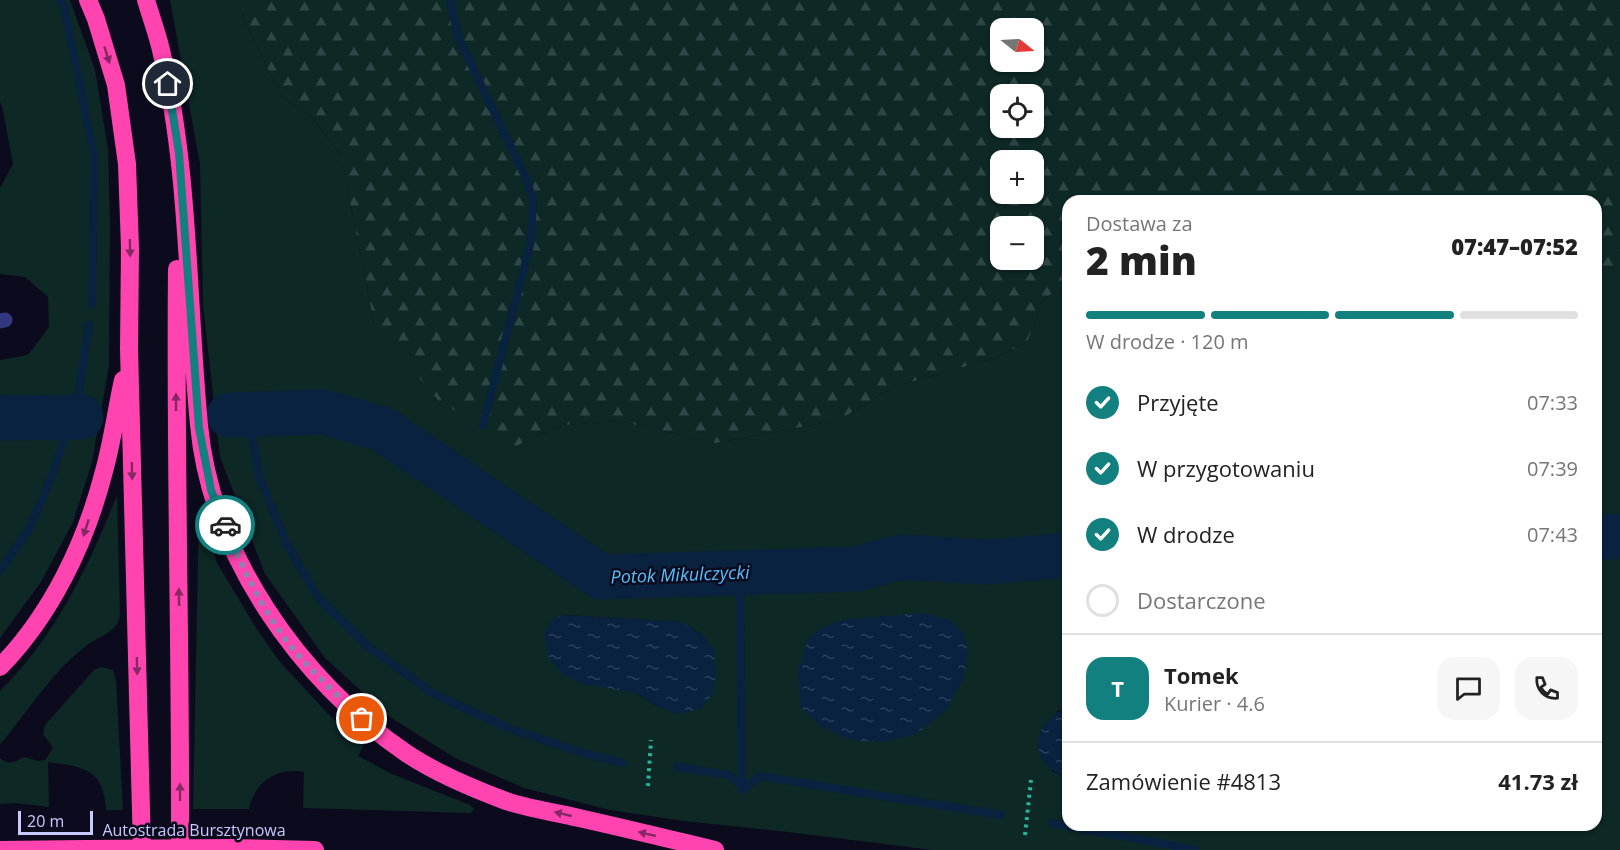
<!DOCTYPE html>
<html lang="pl">
<head>
<meta charset="utf-8">
<style>
  :root { --surface:#fff; --page:#f6f6f6; --text:#222; --muted:#767676; --line:#e0e0e0; --accent:#138080 }
  body { margin:0; font-family:"Open Sans",sans-serif; background:var(--page); color:var(--text); height:100vh; display:flex; flex-direction:column; font-size:22px; white-space:nowrap }
  * { box-sizing:border-box; margin:0 }
  p { font-size:20px; color:var(--muted) }
  .icon { flex:none; width:33px; height:33px; fill:none; stroke:currentColor; stroke-width:2; stroke-linecap:round; stroke-linejoin:round }
  .map { position:relative; flex:1; overflow:hidden }
  .sheet { position:absolute; left:1062px; top:195px; width:540px; height:636px; display:flex; flex-direction:column; background:var(--surface); border-radius:18px; box-shadow:0 2px 4px #0004 }
  .sheet>* { flex:none }
  .needle { width:39px; rotate:108deg }
  .controls { position:absolute; left:990px; top:18px; display:grid; gap:12px }
  .controls a { display:grid; place-items:center; width:54px; height:54px; border-radius:12px; background:var(--surface); box-shadow:0 2px 4px #0004; font-size:30px }
  .scale { position:absolute; left:18px; bottom:15px; width:75px; box-sizing:border-box; padding-left:6px; border:3px solid #c9c8ff; border-top:0; font-size:16px; line-height:21px; white-space:nowrap; color:#c9c8ff; -webkit-text-stroke:4px #0c0b1e; paint-order:stroke }
  .pin { position:absolute; display:grid; place-items:center; width:51px; height:51px; color:#fff; margin:-26px; border:3px solid #fff; border-radius:50%; box-shadow:0 2px 6px #0007 }
  .courier { position:absolute; display:grid; place-items:center; width:60px; height:60px; margin:-30px; border:4px solid #138080; border-radius:50%; background:#fff; color:#222; box-shadow:0 2px 8px #0007 }
  .summary em { font-style:normal; font-weight:800 }
  .summary div { display:flex; flex-direction:column-reverse }
  .summary { display:flex; align-items:center; justify-content:space-between; height:102px; padding:0 24px }
  h1 { font-size:39px; font-weight:800; line-height:45px }
  .bar { display:grid; grid-template-columns:repeat(4,1fr); gap:9px 6px; align-content:center; height:72px; padding:0 24px }
  .bar i { height:8px; border-radius:4px; background:var(--line) }
  .bar .active { background:var(--accent) }
  .bar p { grid-column:span 4 }
  .line { display:flex; align-items:center; gap:15px; padding:0 24px; border-top:2px solid var(--line) }
  .line div { flex:1 }
  .round { display:grid; place-items:center; flex:none; width:63px; height:63px; border-radius:18px; background:var(--page) }
  ol { padding:0 24px; list-style:none }
  li { display:flex; align-items:center; gap:18px; height:66px }
  li p { margin-inline-start:auto }
  li .icon { padding:6px; border-radius:50%; background:var(--accent); color:#fff; stroke-width:4 }
  li:last-child { color:var(--muted) }
  li i { width:33px; height:33px; border:3px solid var(--line); border-radius:50% }
  .map>svg:first-child { display:block }
  .grass { fill:#0d2825; fill-rule:evenodd }
  .forest { fill:url(#forest-firs); fill-rule:evenodd }
  .water { fill:url(#water-ripples) }
  .lines { fill:none; stroke-linecap:round; stroke-linejoin:round }
  .stream { stroke:#082240; stroke-width:8 }
  .river { stroke:#082240; stroke-width:45 }
  .path { stroke:#26b59e; stroke-width:4; stroke-dasharray:3 4.5; stroke-linecap:butt }
  .service { stroke:#333780; stroke-width:15 }
  .motorway { stroke:#ff43af; stroke-width:18 }
  .motorway-bridge { stroke:#ff43af; stroke-width:18 }
  .oneway { fill:#862766 }
  .done { stroke:#8786b0; stroke-width:6; stroke-dasharray:0 10.8 }
  .route { stroke:#138080; stroke-width:8 }
  .labels { text-anchor:middle; dominant-baseline:central; stroke-width:5; stroke-linejoin:round; paint-order:stroke }
  .street-label { font-size:16px; fill:#c9c8ff; stroke:#0c0b1e }
  .water-label { font-size:18px; font-style:italic; fill:#56c1ff; stroke:#0c0b1e }
</style>
</head>
<body>
<div class="map">
<svg width="1620" height="850" viewBox="0 0 1620 850">
  <defs>
    <pattern id="forest-firs" width="22" height="20" patternUnits="userSpaceOnUse" patternTransform="scale(1.5)"><rect width="22" height="20" fill="#0d2825"/><path d="M5 1l3.5 6h-7zM16 11l3.5 6h-7z" fill="#2f4646"/></pattern>
    <pattern id="water-ripples" width="26" height="14" patternUnits="userSpaceOnUse" patternTransform="scale(1.5)"><rect width="26" height="14" fill="#082240"/><path d="M2 4q2-2 4 0t4 0M15 11q2-2 4 0t4 0" fill="none" stroke="#2b415d"/></pattern>
  </defs>
  <rect width="100%" height="100%" fill="#0c0b1e"/>
  <path class="grass" d="M0,0H70L95,70L108,149L110,223L109,366L92,462L73,522L41,582L0,638V360L28,355L49,327L48,297L25,277L0,274V188L13,164L2,106L0,102Z
    M170,0H241L244,19L281,96L313,119L341,155L374,324L514,447L562,425L619,421L716,443L839,420L893,387L998,357L1027,342L1045,298L1068,284V709L1057,711L1052,771L1068,779V825H1596V267L1620,269V850H933L796,833L684,821L610,810L524,788L455,758L390,717L325,658L265,574L220,457L203,304L200,164ZM564,615L682,622L703,635L656,706L637,693Z
    M117,495L120,612C120,632 100,635 86,646C52,672 27,712 0,745V691C55,637 89,566 117,495Z
    M199,509L217,563L258,631L280,662L328,714L364,745L358,756L392,774L470,805L474,809L471,813L303,808L304,772C277,767 255,781 249,809H193Z
    M101,667L113,670L116,680L123,810H106C104,769 84,767 48,762L49,807L16,803L0,804V758C10,766 14,762 24,757L38,761L45,760L53,748L43,734L45,725L94,670Z"/>
  <path class="forest" d="M241,0H1620V269L1596,267V201H1068V284L1045,298L1027,342L998,357L893,387L839,420L716,443L619,421L562,425L514,447L438,400L374,324L341,155L313,119L281,96L244,19ZM1000,28H1034V62H1000ZM1000,94H1034V128H1000ZM1000,160H1034V194H1000ZM1000,226H1034V260H1000Z"/>
  <path class="water" d="M923,613L950,620L963,633L968,653L964,677L946,710L916,734L883,742L851,740L820,726L801,708L798,670L808,639L824,626L848,619Z
    M564,615L682,622L703,635L714,651L716,676L712,695L699,709L678,714L656,706L637,693L583,684L564,675L549,659L545,644V632L552,619Z
    M1068,709V779C1058,774 1048,769 1042,759C1031,739 1047,712 1068,709Z"/>
  <g class="lines">
    <path class="stream" d="M60,0L65,10L94,155L92,304
      M450,0L458,37L526,178L533,200L531,241L483,425
      M248,414L259,476L286,543L319,599L369,647L434,694L508,728L583,753L623,763
      M75,417L89,325
      M0,571L30,527L53,473L71,417
      M740,573L742,790
      M678,767L729,775L742,786
      M742,790L760,776L1001,815
      M1052,823L1196,850"/>
    <path class="river" d="M229,415L324,412L382,429L601,577L857,569L900,557L987,562L1068,555
      M0,418L81,417
      M1596,538L1620,536"/>
    <path class="path" d="M648,786L651,740
      M1025,835L1031,780"/>
    <path class="service" d="M0,321L5,320"/>
    <path class="motorway" d="M88,0L96,19L116,85L127,164L130,248L129,349L142,850
      M146,0C151,17 157,33 161,50C190,172 187,300 199,425C211,554 300,681 406,753C434,772 474,789 506,801C529,809 555,812 579,818C624,828 669,839 715,850
      M177,269C175,463 181,656 180,850
      M0,667C51,615 85,544 103,475C112,444 116,412 123,380
      M231,848L315,850
      M0,850L85,849"/>
    <path class="motorway-bridge" d="M85,849L231,848"/>
  </g>
  <defs><path id="oneway-solid" d="M-6-.8H1V-3.2L6.5 0L1 3.2V.8H-6Z" transform="scale(1.5)"/></defs>
  <g class="oneway">
    <use href="#oneway-solid" transform="translate(107 55) rotate(73)"/>
    <use href="#oneway-solid" transform="translate(130 248) rotate(89)"/>
    <use href="#oneway-solid" transform="translate(176 402) rotate(-90)"/>
    <use href="#oneway-solid" transform="translate(132 471) rotate(89)"/>
    <use href="#oneway-solid" transform="translate(86 528) rotate(108)"/>
    <use href="#oneway-solid" transform="translate(179 597) rotate(-91)"/>
    <use href="#oneway-solid" transform="translate(137 666) rotate(89)"/>
    <use href="#oneway-solid" transform="translate(180 792) rotate(-90)"/>
    <use href="#oneway-solid" transform="translate(563 814) rotate(-167)"/>
    <use href="#oneway-solid" transform="translate(647 834) rotate(-167)"/>
  </g>
  <g class="lines">
    <path class="done" d="M225,525C238,558 253,590 272,620C294,656 331,689 362,719"/>
    <path class="route" d="M168,84L179,153L199,428L211,490L225,525"/>
  </g>
  <g class="labels">
    <g class="street-label">
      <text x="194" y="830">Autostrada Bursztynowa</text>
    </g>
    <g class="water-label">
      <text transform="translate(680 574) rotate(-2)">Potok Mikulczycki</text>
    </g>
  </g>
</svg>
<div class="controls">
<a><svg class="needle" viewBox="-14 -14 28 28"><path d="M0-13l5 13h-10z" fill="#e53935"/><path d="M0 13l5-13h-10z" fill="#767676"/></svg></a>
<a><svg class="icon" aria-label="locate" viewBox="0 0 24 24"><circle cx="12" cy="12" r="6"/><path d="M12 2v4M12 18v4M2 12h4M18 12h4"/></svg></a>
<a>+</a>
<a>−</a>
</div>
<div class="scale">20 m</div>
<div class="pin" style="left:362px;top:719px;background:#ea580c"><svg class="icon" aria-label="bag" viewBox="0 0 24 24"><path d="M5 8h14l-1 12H6zM9 8a3 3 0 0 1 6 0"/></svg></div>
<div class="pin" style="left:168px;top:84px;background:#1f2937"><svg class="icon" aria-label="home" viewBox="0 0 24 24"><path d="M3 11l9-7 9 7M6 9v11h12V9"/></svg></div>
<div class="courier" style="left:225px;top:525px"><svg class="icon" aria-label="car" viewBox="0 0 24 24"><path d="M5 17H2v-5l4-1 3-4h7l3 4 3 1v5h-3M9 17h6M6 11h13"/><circle cx="7" cy="17" r="2"/><circle cx="17" cy="17" r="2"/></svg></div>
<section class="sheet">
<div class="summary"><div><h1>2 min</h1><p>Dostawa za</p></div><em>07:47–07:52</em></div>
<div class="bar"><i class="active"></i><i class="active"></i><i class="active"></i><i></i><p>W drodze · 120 m</p></div>
<ol>
<li><svg class="icon" aria-label="check" viewBox="0 0 24 24"><path d="M5 12l5 5 9-10"/></svg>Przyjęte<p>07:33</p></li>
<li><svg class="icon" aria-label="check" viewBox="0 0 24 24"><path d="M5 12l5 5 9-10"/></svg>W przygotowaniu<p>07:39</p></li>
<li><svg class="icon" aria-label="check" viewBox="0 0 24 24"><path d="M5 12l5 5 9-10"/></svg>W drodze<p>07:43</p></li>
<li><i></i>Dostarczone</li>
</ol>
<div class="line" style="height:108px"><b class="round" style="background:var(--accent);color:#fff">T</b><div><b>Tomek</b><p>Kurier · 4.6</p></div><a class="round"><svg class="icon" aria-label="chat" viewBox="0 0 24 24"><path d="M4 5h16v11H9l-5 4z"/></svg></a><a class="round"><svg class="icon" aria-label="phone" viewBox="0 0 24 24"><path d="M5 4h4l2 5-3 2q2 4 5 5l2-3 5 2v4C11 20 4 13 5 4z"/></svg></a></div>
<div class="line" style="height:78px"><div>Zamówienie #4813</div><b>41.73 zł</b></div>
</section>
</div>
</body>
</html>
